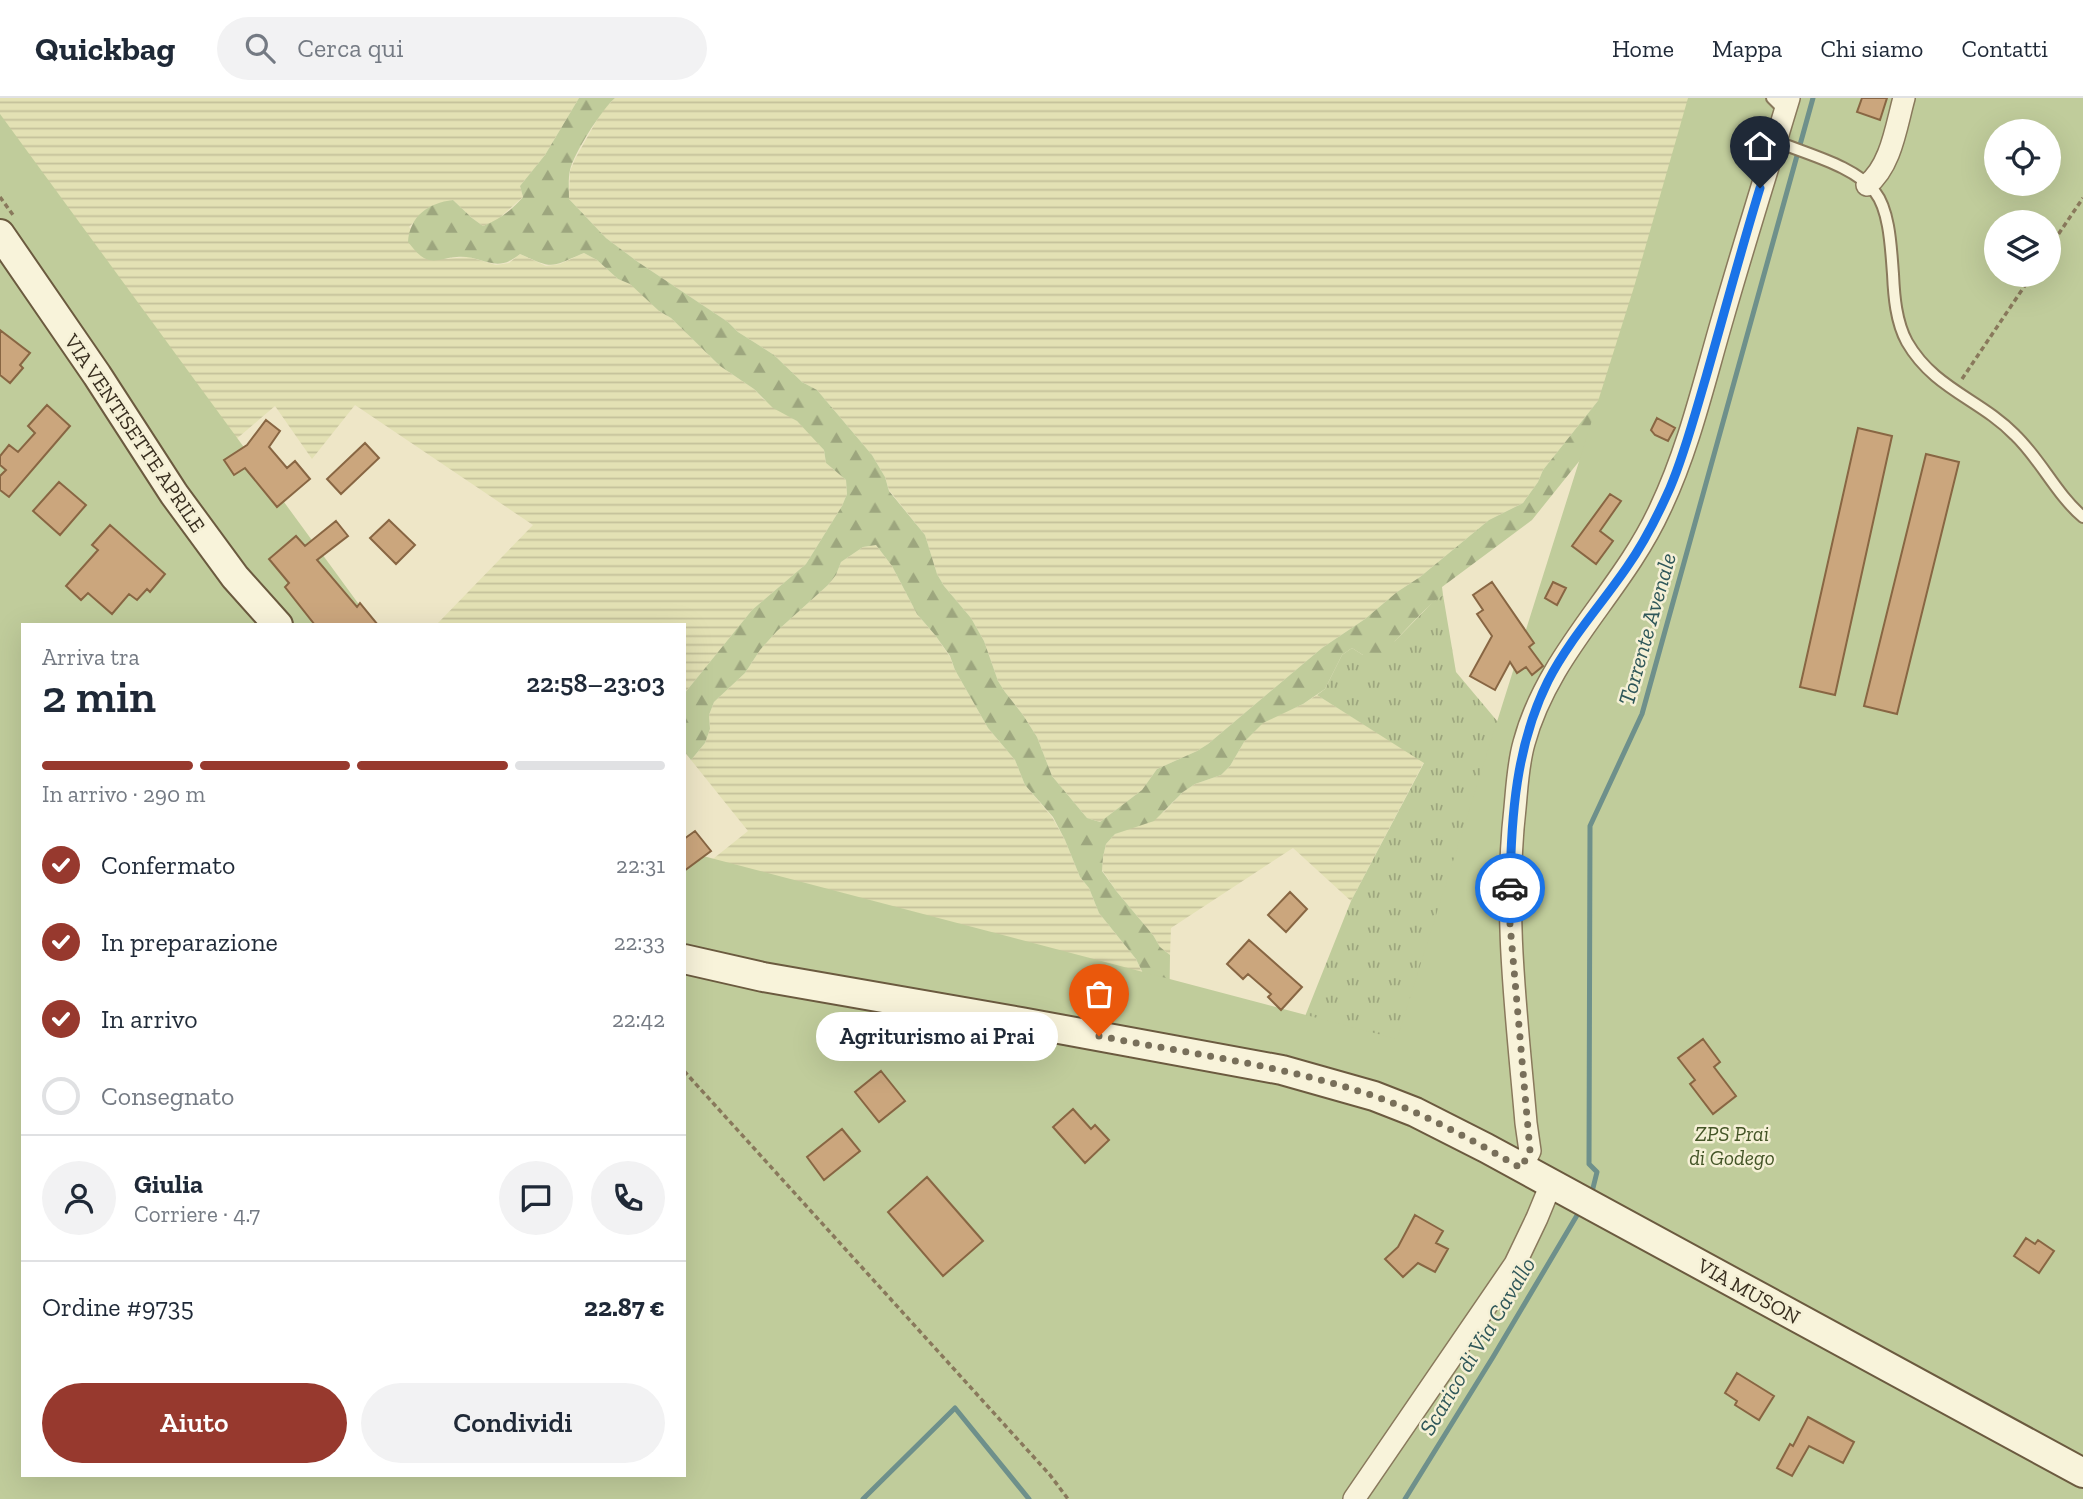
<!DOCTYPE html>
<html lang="it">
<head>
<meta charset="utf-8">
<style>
  :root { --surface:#fff; --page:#f2f2f3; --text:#1f2937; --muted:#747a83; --line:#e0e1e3; --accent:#97392e }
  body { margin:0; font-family:"Zilla Slab",serif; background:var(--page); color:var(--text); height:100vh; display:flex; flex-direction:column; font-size:26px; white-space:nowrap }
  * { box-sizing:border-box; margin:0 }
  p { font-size:23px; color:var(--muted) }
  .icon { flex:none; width:38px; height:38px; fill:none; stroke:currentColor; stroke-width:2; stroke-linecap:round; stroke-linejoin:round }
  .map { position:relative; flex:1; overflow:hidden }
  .side { position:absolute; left:21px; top:525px; width:665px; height:854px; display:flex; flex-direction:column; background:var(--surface); border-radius:0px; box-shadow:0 7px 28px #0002 }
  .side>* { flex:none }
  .controls { position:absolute; left:1984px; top:21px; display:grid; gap:14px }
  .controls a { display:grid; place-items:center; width:77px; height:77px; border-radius:50%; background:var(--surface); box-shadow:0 7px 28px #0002; font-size:35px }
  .pin { position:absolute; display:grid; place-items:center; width:60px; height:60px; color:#fff; margin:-72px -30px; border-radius:50% 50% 50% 0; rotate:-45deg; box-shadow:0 0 7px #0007 }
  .pin .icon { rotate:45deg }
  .courier { position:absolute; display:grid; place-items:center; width:70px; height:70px; margin:-35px; border:5px solid #1a73e8; border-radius:50%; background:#fff; color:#222; box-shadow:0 2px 9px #0007 }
  .bubble { position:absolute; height:49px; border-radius:24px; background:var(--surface); box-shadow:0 7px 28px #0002; font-size:23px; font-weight:600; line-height:49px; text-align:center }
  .head em { font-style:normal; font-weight:600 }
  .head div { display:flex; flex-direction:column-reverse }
  .head { display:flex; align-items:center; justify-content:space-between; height:119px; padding:0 21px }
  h1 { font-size:46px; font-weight:600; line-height:52px }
  .bar { display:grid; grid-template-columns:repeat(4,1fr); gap:10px 7px; align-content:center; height:84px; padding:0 21px }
  .bar i { height:9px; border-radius:5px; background:var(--line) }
  .bar .selected { background:var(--accent) }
  .bar p { grid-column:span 4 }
  .line { display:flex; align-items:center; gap:18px; padding:0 21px; border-top:2px solid var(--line) }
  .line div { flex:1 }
  .round { display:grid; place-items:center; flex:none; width:74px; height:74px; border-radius:37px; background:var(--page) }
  ol { padding:0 21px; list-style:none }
  li { display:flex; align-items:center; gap:21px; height:77px }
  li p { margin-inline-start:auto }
  li .icon { padding:7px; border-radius:50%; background:var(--accent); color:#fff; stroke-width:4 }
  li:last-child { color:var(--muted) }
  li i { width:38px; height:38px; border:4px solid var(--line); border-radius:50% }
  .primary-button { display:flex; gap:14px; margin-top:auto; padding:14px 21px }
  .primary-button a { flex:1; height:80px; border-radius:42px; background:var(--accent); color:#fff; font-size:28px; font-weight:600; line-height:80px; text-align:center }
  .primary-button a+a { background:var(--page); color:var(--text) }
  header { display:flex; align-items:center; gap:42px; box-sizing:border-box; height:98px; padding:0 35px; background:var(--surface); border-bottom:2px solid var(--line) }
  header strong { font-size:33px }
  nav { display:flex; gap:38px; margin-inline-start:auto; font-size:24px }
  .search { width:490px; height:63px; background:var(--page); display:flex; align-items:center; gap:18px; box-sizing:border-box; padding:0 24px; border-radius:38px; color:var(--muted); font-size:26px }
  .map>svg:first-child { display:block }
  .farmland { fill:url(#farmland-rules) }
  .grass { fill:url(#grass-tufts) }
  .forest { fill:url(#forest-firs) }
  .green { fill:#c0cc9b; fill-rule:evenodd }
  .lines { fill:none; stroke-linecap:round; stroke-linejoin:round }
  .stream { stroke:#6e908b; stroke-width:5 }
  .building { fill:#cba67d; stroke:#886643; stroke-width:2 }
  .lane-casing { stroke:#89795c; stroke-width:14 }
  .street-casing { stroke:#89795c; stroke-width:24 }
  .secondary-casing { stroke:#6b5a3f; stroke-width:32 }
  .path { stroke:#89795c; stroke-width:3.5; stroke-dasharray:5 3.5; stroke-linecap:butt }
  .lane { stroke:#f8f3da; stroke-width:10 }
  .street { stroke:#f8f3da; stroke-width:21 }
  .secondary { stroke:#f8f3da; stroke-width:28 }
  .done { stroke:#786f5a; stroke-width:7; stroke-dasharray:0 12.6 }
  .route { stroke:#1a73e8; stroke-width:9 }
  .labels { text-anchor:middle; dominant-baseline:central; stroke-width:5; stroke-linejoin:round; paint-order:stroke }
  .street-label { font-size:21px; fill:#392f20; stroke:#f5f0d6 }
  .park-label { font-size:21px; font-style:italic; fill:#445527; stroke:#f5f0d6 }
  .water-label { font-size:23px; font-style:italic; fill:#2f5759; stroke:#f5f0d6 }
</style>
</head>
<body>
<header>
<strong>Quickbag</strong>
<div class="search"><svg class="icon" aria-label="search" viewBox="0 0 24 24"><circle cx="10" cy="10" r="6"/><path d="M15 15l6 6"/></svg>Cerca qui</div>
<nav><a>Home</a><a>Mappa</a><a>Chi siamo</a><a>Contatti</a></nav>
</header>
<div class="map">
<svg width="2083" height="1401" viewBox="0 0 2083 1401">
  <defs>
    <pattern id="farmland-rules" width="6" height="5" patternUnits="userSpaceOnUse" patternTransform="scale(1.75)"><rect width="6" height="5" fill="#e3e1b4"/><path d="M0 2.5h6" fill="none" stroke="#c4c19a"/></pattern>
    <pattern id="grass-tufts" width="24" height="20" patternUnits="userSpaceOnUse" patternTransform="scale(1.75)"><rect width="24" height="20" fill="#c0cc9b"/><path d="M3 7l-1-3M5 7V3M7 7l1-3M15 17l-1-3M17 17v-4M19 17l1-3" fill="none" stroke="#9da67e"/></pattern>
    <pattern id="forest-firs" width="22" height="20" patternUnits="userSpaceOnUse" patternTransform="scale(1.75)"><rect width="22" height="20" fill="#c0cc9b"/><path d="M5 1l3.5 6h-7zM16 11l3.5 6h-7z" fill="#9da67e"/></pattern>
  </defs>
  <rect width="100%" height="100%" fill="#eee6c7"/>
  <path class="farmland" d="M0,0H579L545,57L520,88L523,99L496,123L483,128L472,120L453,102L428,110L409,129L443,161L469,159L496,167L509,165L520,156L546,168L560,166L584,155L597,162L618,181L630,186L640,194L659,213L671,220L720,268L754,291L763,301L797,323L815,341L824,352L826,365L846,382L847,396L842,408L806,466L752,512L684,596V527H438L437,526L533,427L355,307L312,361L275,308L186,384L0,88Z
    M615,0H1722L1601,299L1543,372L1538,384L1523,405L1489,422L1420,479L1397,494L1365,521L1322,550L1208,646L1197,653L1157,671L1142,692L1100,724L1087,720L1052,678L1037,639L1023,617L1005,594L998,583L984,543L971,520L944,488L937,476L925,437L889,392L885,379L872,357L817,292L802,284L774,257L738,234L728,224L638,164L606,140L569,101L570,73L575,61L602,13Z
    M876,447L892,468L917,516L935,537L950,559L955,572L988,630L1015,662L1025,687L1052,719L1065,742L1080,779L1089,790L1099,815L1136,861L1147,885L684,784L748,733L691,662L705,645L710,631L709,617L714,604L745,575L760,552L777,533L828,487L836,477L841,464L863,449Z
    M1317,597L1424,664L1351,803L1293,750L1171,830L1170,857L1160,849L1153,837L1117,794L1102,772L1103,759L1106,746L1115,736L1164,714L1183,694L1195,686L1221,677L1230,668L1244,644L1263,624L1303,606Z"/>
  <path class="grass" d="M1443,497L1456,574L1503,630V1001L1292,951L1351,803L1424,665L1317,597L1325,591L1342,557L1352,550L1363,557L1395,543L1433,504Z"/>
  <path class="forest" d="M579,0H615C602,11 574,55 570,72C568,81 569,92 569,101L606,140L638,164L728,224L738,234L774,257L802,284L817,292L872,357L885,379L889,393L925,437L937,476L944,488L971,520L984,543L998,583L1005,594L1023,617L1037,639L1052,678L1087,720L1100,724L1142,692L1157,671L1197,653L1208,646L1322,550L1365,521L1397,494L1420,479L1489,422L1523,405L1538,384L1543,372L1601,299L1703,209L1532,422L1442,489L1443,497C1426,509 1411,526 1397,541C1387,551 1390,554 1377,561L1363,557L1352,550L1342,557L1325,591L1303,606L1263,625L1244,644L1230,668L1221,677L1195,686L1183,694L1154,723L1115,736L1106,746L1103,759L1102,773L1117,794L1153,837L1160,849L1170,857L1169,929L1136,861L1099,815L1089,790L1080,779L1065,742L1053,719L1025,687L1015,662L988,630L955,572L950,558L935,537L917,516L892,468L876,447L863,449L841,464L836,477L828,487L777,533L760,552L745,575L714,604L709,617L710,631L705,645L691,662L684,653V596L752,512L806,466L842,408L847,396L846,382L826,365L824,352L797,323L773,310L754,291L720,268L671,220L659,213L630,186L618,181L597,162L584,155C550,169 555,172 520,156C495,177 484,157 457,159C448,159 438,164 429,162C420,160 413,150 408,144C410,118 428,105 453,102L472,120L483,128C499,122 512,112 523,99L520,88L545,57Z"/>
  <path class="green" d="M1688,0H2083V1401H0V16L374,527H23V1377H684V753L1397,941L1634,189ZM1997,33H2049V86H1997ZM1997,124H2049V177H1997Z"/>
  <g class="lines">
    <path class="stream" d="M1592,1094L1597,1074L1589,1066L1590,728L1642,616L1813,0
      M863,1401L955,1310L1029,1401
      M1405,1401L1493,1259L1579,1114"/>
  </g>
  <path class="building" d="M1862,0H1887L1880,22L1857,14Z
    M0,232L30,255L20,267L23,270L10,285L0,277Z
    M47,307L70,328L9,399L0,392V378L6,372L0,367V358L9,347L18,354L35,335L28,328Z
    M1657,320L1675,330L1668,343L1655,337L1651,332Z
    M266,322L280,333L269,349L287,370L295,363L310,381L277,409L245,370L234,377L224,362L247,347Z
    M1858,330L1892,338L1835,597L1800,589Z
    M365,345L379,360L341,396L327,381Z
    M1926,356L1959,364L1897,616L1864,608Z
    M59,384L86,407L60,437L33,413Z
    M1610,396L1621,403L1600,433L1613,443L1596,466L1572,448Z
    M389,422L415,447L396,466L370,440Z
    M336,423L348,438L317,462L357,509L360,505L378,527H315L285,489L289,485L269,461L296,438L305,448Z
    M110,427L165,476L150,494L147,491L137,502L129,496L112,516L88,495L81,502L66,488L98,452L92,447Z
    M1492,484L1534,545L1529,549L1543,568L1532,577L1526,569L1517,575L1510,564L1495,592L1470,578L1492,538L1477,516L1483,512L1473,497Z
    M1553,484L1566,490L1557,507L1545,500Z
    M695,733L711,753L684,773V741Z
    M1290,794L1307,811L1286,834L1268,817Z
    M1249,842L1302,889L1281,912L1268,899L1271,896L1248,876L1243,881L1227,866Z
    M1703,941L1720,964L1714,969L1736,998L1713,1016L1690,986L1695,982L1678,960Z
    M881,973L905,1003L879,1024L855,994Z
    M1073,1011L1091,1031L1095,1027L1109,1042L1085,1065L1053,1029Z
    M842,1031L860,1053L824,1082L807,1059Z
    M927,1079L983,1143L943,1178L888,1114Z
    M1415,1117L1443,1133L1436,1145L1448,1151L1435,1174L1418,1165L1403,1179L1385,1161L1398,1149Z
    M2026,1140L2035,1146L2038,1142L2054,1153L2039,1175L2014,1158Z
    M1737,1275L1774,1298L1759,1322L1735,1307L1737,1303L1725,1295Z
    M1808,1319L1854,1344L1843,1365L1809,1348L1792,1378L1777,1370L1790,1346L1793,1348Z"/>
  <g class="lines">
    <g class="lane-casing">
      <path id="lane" d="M1772,0L1785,13
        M1776,43C1805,56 1854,67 1875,94C1890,113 1891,152 1893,176C1894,198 1896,224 1907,244C1934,291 1980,301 2015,337C2041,362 2056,396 2083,419"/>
    </g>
    <g class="street-casing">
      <path id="street" d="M1867,87C1891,68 1896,29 1904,0
        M1521,1070L1530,1053L1526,1025C1517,920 1503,815 1515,710C1517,689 1518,666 1524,645C1548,555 1622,494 1660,411C1689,350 1704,284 1723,219C1744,146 1767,73 1789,0
        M1354,1401L1515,1166L1537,1120L1551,1086"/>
    </g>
    <g class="secondary-casing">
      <path id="secondary" d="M0,136L97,277L174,396L235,479L278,527
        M684,861L763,879L1021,924L1282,972L1374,998L1415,1014L1486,1050L2083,1375"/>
    </g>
    <path class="path" d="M0,99L13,117
      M2049,150L2083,100
      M1962,281L2032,177
      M684,973L1050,1377L1068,1401"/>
    <use href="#lane" class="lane"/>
    <use href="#street" class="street"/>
    <use href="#secondary" class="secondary"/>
  </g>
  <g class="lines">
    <path class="done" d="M1099,938C1192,956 1287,968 1377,999C1427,1017 1474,1043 1521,1070L1530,1053L1510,826V790"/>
    <path class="route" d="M1510,790C1511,719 1516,647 1548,583C1569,542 1601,507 1627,469C1644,445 1658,417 1670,390C1685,355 1695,316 1706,279C1724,216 1741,152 1760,90"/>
  </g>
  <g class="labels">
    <g class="street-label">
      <text transform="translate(135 335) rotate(56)">VIA VENTISETTE APRILE</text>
      <text transform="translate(1749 1193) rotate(29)">VIA MUSON</text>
    </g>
    <g class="park-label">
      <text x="1732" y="1035">ZPS Prai<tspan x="1732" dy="24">di Godego</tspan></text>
    </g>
    <g class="water-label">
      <text transform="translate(1647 531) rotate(-74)">Torrente Avenale</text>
      <text transform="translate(1477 1248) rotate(-59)">Scarico di Via Cavallo</text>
    </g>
  </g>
</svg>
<div class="controls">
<a><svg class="icon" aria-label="locate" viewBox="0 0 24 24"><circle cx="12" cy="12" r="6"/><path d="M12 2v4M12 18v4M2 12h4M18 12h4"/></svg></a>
<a><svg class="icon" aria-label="layers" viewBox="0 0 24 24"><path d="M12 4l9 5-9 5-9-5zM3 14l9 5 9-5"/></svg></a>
</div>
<div class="pin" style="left:1099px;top:938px;background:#ea580c"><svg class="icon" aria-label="bag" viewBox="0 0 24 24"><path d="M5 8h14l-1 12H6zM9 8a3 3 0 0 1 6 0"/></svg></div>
<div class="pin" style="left:1760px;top:90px;background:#1f2937"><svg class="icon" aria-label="home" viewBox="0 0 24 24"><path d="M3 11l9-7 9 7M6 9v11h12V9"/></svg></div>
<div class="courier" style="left:1510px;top:790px"><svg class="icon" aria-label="car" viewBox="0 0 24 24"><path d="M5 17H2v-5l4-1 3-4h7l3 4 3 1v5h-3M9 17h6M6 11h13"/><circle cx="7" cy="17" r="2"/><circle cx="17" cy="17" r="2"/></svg></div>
<div class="bubble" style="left:816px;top:914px;width:242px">Agriturismo ai Prai</div>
<section class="side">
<div class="head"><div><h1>2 min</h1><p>Arriva tra</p></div><em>22:58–23:03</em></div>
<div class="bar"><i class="selected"></i><i class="selected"></i><i class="selected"></i><i></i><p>In arrivo · 290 m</p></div>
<ol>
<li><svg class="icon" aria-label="check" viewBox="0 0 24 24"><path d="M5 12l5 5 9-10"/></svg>Confermato<p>22:31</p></li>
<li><svg class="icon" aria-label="check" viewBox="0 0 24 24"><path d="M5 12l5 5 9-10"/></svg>In preparazione<p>22:33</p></li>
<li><svg class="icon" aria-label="check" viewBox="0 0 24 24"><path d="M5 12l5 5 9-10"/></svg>In arrivo<p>22:42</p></li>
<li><i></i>Consegnato</li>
</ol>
<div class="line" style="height:126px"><a class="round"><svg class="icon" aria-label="person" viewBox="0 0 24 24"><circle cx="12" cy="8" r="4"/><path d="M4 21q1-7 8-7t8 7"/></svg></a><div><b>Giulia</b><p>Corriere · 4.7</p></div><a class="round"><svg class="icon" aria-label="chat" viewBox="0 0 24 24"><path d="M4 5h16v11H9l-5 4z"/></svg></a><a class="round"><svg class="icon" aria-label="phone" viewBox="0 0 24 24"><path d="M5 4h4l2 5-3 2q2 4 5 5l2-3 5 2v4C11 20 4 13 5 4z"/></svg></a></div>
<div class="line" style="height:91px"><div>Ordine #9735</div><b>22.87 €</b></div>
<div class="primary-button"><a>Aiuto</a><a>Condividi</a></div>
</section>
</div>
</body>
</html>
